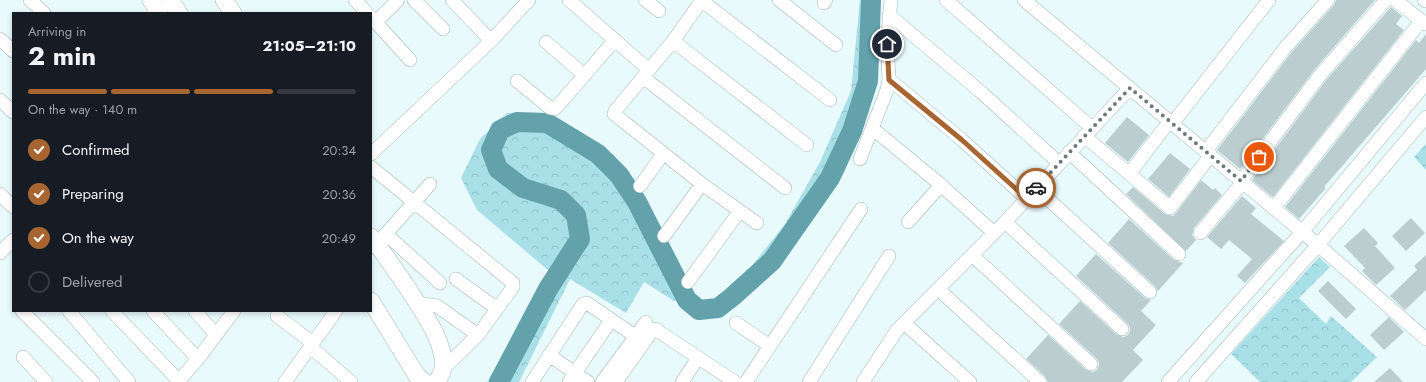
<!DOCTYPE html>
<html lang="en">
<head>
<meta charset="utf-8">
<style>
  :root { --surface:#171b24; --page:#242831; --text:#f1f3f6; --muted:#9ea1a6; --line:#363941; --accent:#a76531 }
  body { margin:0; font-family:Jost,sans-serif; background:var(--page); color:var(--text); height:100vh; display:flex; flex-direction:column; font-size:15px; white-space:nowrap }
  * { box-sizing:border-box; margin:0 }
  p { font-size:13px; color:var(--muted) }
  .icon { flex:none; width:22px; height:22px; fill:none; stroke:currentColor; stroke-width:2; stroke-linecap:round; stroke-linejoin:round }
  .map { position:relative; flex:1; overflow:hidden }
  .sheet { position:absolute; left:12px; top:12px; width:360px; height:300px; display:flex; flex-direction:column; background:var(--surface); border-radius:0px; box-shadow:0 2px 6px #0003 }
  .sheet>* { flex:none }
  .pin { position:absolute; display:grid; place-items:center; width:34px; height:34px; color:#fff; margin:-17px; border:2px solid #fff; border-radius:50%; box-shadow:0 1px 4px #0007 }
  .courier { position:absolute; display:grid; place-items:center; width:40px; height:40px; margin:-20px; border:3px solid #a76531; border-radius:50%; background:#fff; color:#222; box-shadow:0 1px 5px #0007 }
  .overview em { font-style:normal; font-weight:700 }
  .overview div { display:flex; flex-direction:column-reverse }
  .overview { display:flex; align-items:center; justify-content:space-between; height:68px; padding:0 16px }
  h1 { font-size:26px; font-weight:700; line-height:30px }
  .bar { display:grid; grid-template-columns:repeat(4,1fr); gap:6px 4px; align-content:center; height:48px; padding:0 16px }
  .bar i { height:5px; border-radius:3px; background:var(--line) }
  .bar .selected { background:var(--accent) }
  .bar p { grid-column:span 4 }
  ol { padding:0 16px; list-style:none }
  li { display:flex; align-items:center; gap:12px; height:44px }
  li p { margin-inline-start:auto }
  li .icon { padding:4px; border-radius:50%; background:var(--accent); color:#fff; stroke-width:4 }
  li:last-child { color:var(--muted) }
  li i { width:22px; height:22px; border:2px solid var(--line); border-radius:50% }
  .map>svg:first-child { display:block }
  .forest { fill:url(#forest-crowns) }
  .lines { fill:none; stroke-linecap:round; stroke-linejoin:round }
  .river { stroke:#63a2ab; stroke-width:20 }
  .building { fill:#bccdcf }
  .minor-casing { stroke:#a5b5b8; stroke-width:14 }
  .major-casing { stroke:#a5b5b8; stroke-width:18 }
  .minor { stroke:#fff; stroke-width:13 }
  .major { stroke:#fff; stroke-width:17 }
  .done { stroke:#6e797a; stroke-width:4; stroke-dasharray:0 7.2 }
  .route { stroke:#a76531; stroke-width:5 }
</style>
</head>
<body>
<div class="map">
<svg width="1426" height="382" viewBox="0 0 1426 382">
  <defs>
    <pattern id="forest-crowns" width="20" height="18" patternUnits="userSpaceOnUse"><rect width="20" height="18" fill="#a9e0e8"/><path d="M2 6a3 3 0 1 1 6 0M12 15a3 3 0 1 1 6 0" fill="none" stroke="#92c1c8"/></pattern>
  </defs>
  <rect width="100%" height="100%" fill="#e8fafc"/>
  <path class="forest" d="M860,0H880L870,92L844,173L824,196L767,271L734,308L736,286L785,224L820,162L851,91Z
    M507,113L538,114L614,155L678,267L691,294L674,301L644,282L626,313L570,279L519,382H487L504,355L549,271L477,210L461,178L480,139Z
    M1426,144V170L1414,157Z
    M1319,257L1330,267L1299,298L1326,324L1331,316L1377,357L1351,382H1260L1231,354Z"/>
  <g class="lines">
    <path class="river" d="M499,382L548,289L580,239L576,215L561,200L523,188L498,169L491,150L500,130L517,122L547,123L598,154L619,175L637,202L687,300L699,310L718,308L732,297L772,261L830,178L852,131L868,81L871,0"/>
  </g>
  <path class="building" d="M1336,0H1375L1315,69L1240,169L1217,150L1291,53L1334,5Z
    M1391,7L1402,16L1396,24L1404,30L1273,197L1252,180L1327,79Z
    M1426,34V69L1324,187L1326,188L1299,219L1285,207L1416,40L1419,43Z
    M1127,117L1149,135L1128,162L1105,143Z
    M1170,153L1190,169L1169,197L1148,179Z
    M1201,180L1213,190L1215,188L1222,195L1194,228L1192,235L1196,240L1186,251L1126,194L1133,187L1165,214L1173,216L1176,213Z
    M1242,196L1256,208L1251,214L1284,241L1245,283L1237,276L1252,259L1229,240L1221,249L1207,237Z
    M1411,218L1425,233L1406,251L1392,236Z
    M1129,219L1174,260L1183,263L1158,291L1155,286L1108,243Z
    M1364,228L1378,243L1375,246L1395,268L1376,285L1362,271L1365,268L1344,246Z
    M1096,254L1145,298L1151,300L1141,311L1156,325L1133,350L1143,360L1122,382H1048L1045,376L1026,359L1048,335L1086,370L1093,372L1097,370L1099,366V362L1096,358L1059,324L1080,301L1117,335L1124,337L1128,335L1130,331V327L1127,323L1076,276Z
    M1426,255V290L1405,310L1390,296L1417,270L1414,266Z
    M1328,281L1356,309L1346,319L1318,291Z
    M1389,317L1404,332L1384,350L1370,335Z
    M1390,368L1403,382H1374Z"/>
  <g class="lines">
    <g class="minor-casing">
      <path id="minor" d="M30,0L44,13
        M355,0L367,13
        M414,0L443,29
        M452,0L491,41
        M569,0L649,70
        M645,0L659,11
        M702,0L673,41L615,111L614,114L702,184L757,223
        M779,0L836,45
        M946,0L1092,128
        M1024,0L1318,245L1426,339
        M1395,0L1426,24
        M1424,0L1426,1
        M702,1L830,100
        M824,3L826,0
        M889,15L981,92L1059,163
        M371,17L410,60
        M376,22L398,0
        M0,39L13,51
        M673,41L807,145
        M546,42L584,75
        M643,77L785,188
        M889,79L962,140L1026,198
        M517,81L550,108L555,109L615,40
        M0,100L13,112
        M1172,124L1269,0
        M872,128L941,185L994,233
        M1084,136L1170,208L1211,155
        M1206,151L1285,48L1328,0
        M1069,152L1179,254
        M371,154L491,41L529,0
        M860,159L887,90L889,79L887,44L891,0
        M371,167L513,283V287L478,335L443,369
        M1129,174L1169,122
        M1241,181L1321,74L1386,0
        M640,186L663,154
        M1036,188L1150,292
        M0,194L13,207
        M1274,208L1421,21
        M908,222L941,185
        M1005,222L1122,329
        M1200,233L1243,182
        M386,234L440,283
        M664,236L702,184
        M377,244L430,184
        M0,253L13,240
        M972,255L1091,364
        M456,279L496,308
        M688,282L739,212
        M938,289L1040,382
        M417,303L437,306L478,335
        M22,311L93,382
        M69,311L129,382
        M112,311L179,381
        M153,311L198,359
        M195,311L216,335
        M277,316L313,343
        M736,323L770,346
        M904,323L970,382
        M311,347L351,382
        M549,355L588,382
        M23,357L46,382
        M178,382L198,359L234,311
        M285,382L336,311
        M532,382L583,304L587,303L635,336
        M569,382L611,320
        M602,382L646,322
        M616,382L652,331L655,329L735,382
        M682,382L698,358
        M746,382L861,209
        M809,382L889,256
        M863,382L897,330L1005,222L1130,88
        M1168,382L1302,232L1426,83
        M1196,382L1318,245L1426,117"/>
    </g>
    <g class="major-casing">
      <path id="major" d="M151,0L159,13
        M170,0L179,13
        M224,0L233,13
        M371,237C384,253 395,270 407,287C420,308 446,341 443,368C442,373 439,378 437,382
        M371,301L417,376L425,382"/>
    </g>
    <use href="#minor" class="minor"/>
    <use href="#major" class="major"/>
  </g>
  <g class="lines">
    <path class="done" d="M1036,188L1130,88L1241,181L1259,157"/>
    <path class="route" d="M887,44L889,80L962,140L1026,198L1036,188"/>
  </g>
</svg>
<div class="pin" style="left:1259px;top:157px;background:#ea580c"><svg class="icon" aria-label="bag" viewBox="0 0 24 24"><path d="M5 8h14l-1 12H6zM9 8a3 3 0 0 1 6 0"/></svg></div>
<div class="pin" style="left:887px;top:44px;background:#1f2937"><svg class="icon" aria-label="home" viewBox="0 0 24 24"><path d="M3 11l9-7 9 7M6 9v11h12V9"/></svg></div>
<div class="courier" style="left:1036px;top:188px"><svg class="icon" aria-label="car" viewBox="0 0 24 24"><path d="M5 17H2v-5l4-1 3-4h7l3 4 3 1v5h-3M9 17h6M6 11h13"/><circle cx="7" cy="17" r="2"/><circle cx="17" cy="17" r="2"/></svg></div>
<section class="sheet">
<div class="overview"><div><h1>2 min</h1><p>Arriving in</p></div><em>21:05–21:10</em></div>
<div class="bar"><i class="selected"></i><i class="selected"></i><i class="selected"></i><i></i><p>On the way · 140 m</p></div>
<ol>
<li><svg class="icon" aria-label="check" viewBox="0 0 24 24"><path d="M5 12l5 5 9-10"/></svg>Confirmed<p>20:34</p></li>
<li><svg class="icon" aria-label="check" viewBox="0 0 24 24"><path d="M5 12l5 5 9-10"/></svg>Preparing<p>20:36</p></li>
<li><svg class="icon" aria-label="check" viewBox="0 0 24 24"><path d="M5 12l5 5 9-10"/></svg>On the way<p>20:49</p></li>
<li><i></i>Delivered</li>
</ol>
</section>
</div>
</body>
</html>
